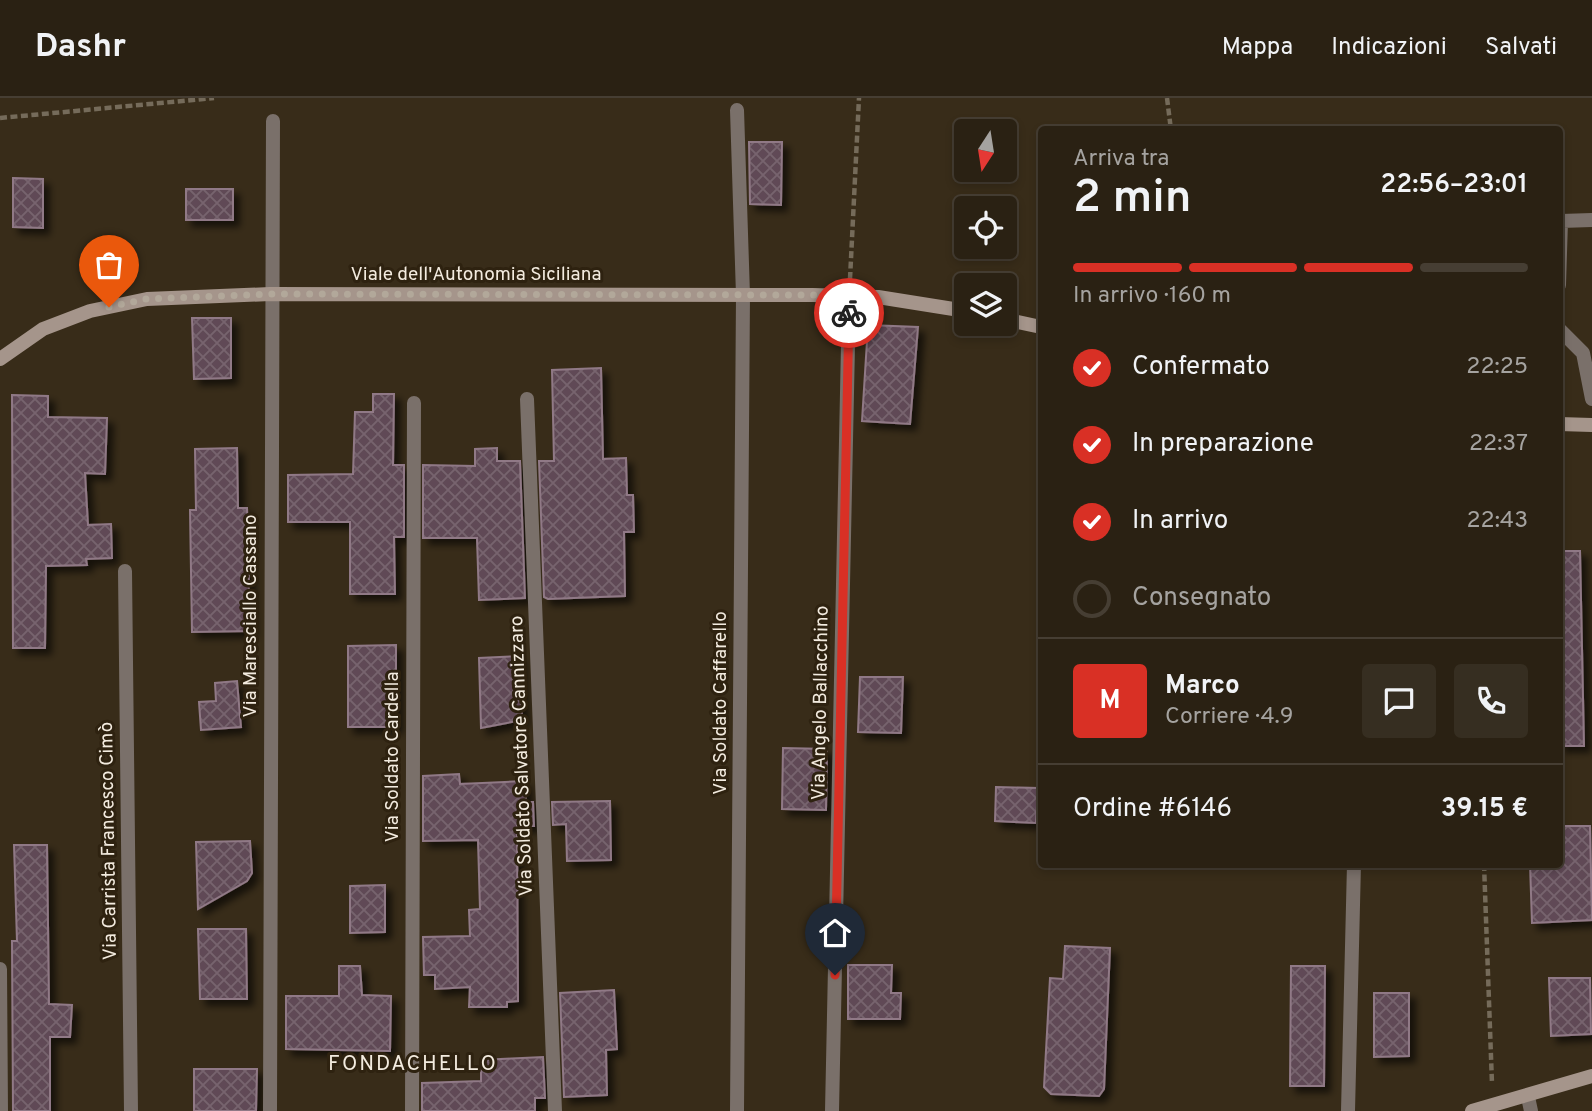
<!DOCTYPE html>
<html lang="it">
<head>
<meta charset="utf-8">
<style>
  :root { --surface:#2a2113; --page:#362e21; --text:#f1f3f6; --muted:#a5a3a0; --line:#463e33; --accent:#d93025 }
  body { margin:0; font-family:Overpass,sans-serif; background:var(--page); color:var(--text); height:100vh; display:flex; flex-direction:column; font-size:26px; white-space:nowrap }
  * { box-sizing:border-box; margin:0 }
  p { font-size:23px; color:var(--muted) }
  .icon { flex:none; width:38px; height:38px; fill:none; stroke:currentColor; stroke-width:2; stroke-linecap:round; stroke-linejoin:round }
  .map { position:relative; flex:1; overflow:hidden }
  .details { position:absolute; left:1038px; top:28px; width:525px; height:742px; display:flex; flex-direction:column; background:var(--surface); border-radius:7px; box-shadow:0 4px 10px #0003,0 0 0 2px var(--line) }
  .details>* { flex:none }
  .needle { width:46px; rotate:192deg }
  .buttons { position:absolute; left:954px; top:21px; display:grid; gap:14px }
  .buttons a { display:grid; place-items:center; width:63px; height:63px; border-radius:7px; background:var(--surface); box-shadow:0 4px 10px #0003,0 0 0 2px var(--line); font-size:35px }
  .pin { position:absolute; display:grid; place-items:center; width:60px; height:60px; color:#fff; margin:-72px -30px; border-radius:50% 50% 50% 0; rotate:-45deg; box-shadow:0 0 7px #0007 }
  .pin .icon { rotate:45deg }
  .courier { position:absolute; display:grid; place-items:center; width:70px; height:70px; margin:-35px; border:5px solid #d93025; border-radius:50%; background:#fff; color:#222; box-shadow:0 2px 9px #0007 }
  .summary em { font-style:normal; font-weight:600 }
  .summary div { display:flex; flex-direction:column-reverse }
  .summary { display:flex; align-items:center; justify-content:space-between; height:119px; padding:0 35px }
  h1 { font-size:46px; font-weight:600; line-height:52px }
  .bar { display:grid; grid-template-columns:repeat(4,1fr); gap:10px 7px; align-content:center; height:84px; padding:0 35px }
  .bar i { height:9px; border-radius:5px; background:var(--line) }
  .bar .on { background:var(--accent) }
  .bar p { grid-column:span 4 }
  .line { display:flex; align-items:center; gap:18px; padding:0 35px; border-top:2px solid var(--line) }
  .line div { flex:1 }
  .round { display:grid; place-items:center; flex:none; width:74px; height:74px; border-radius:7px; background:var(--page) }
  ol { padding:0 35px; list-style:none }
  li { display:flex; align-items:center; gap:21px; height:77px }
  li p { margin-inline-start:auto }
  li .icon { padding:7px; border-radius:50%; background:var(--accent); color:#fff; stroke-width:4 }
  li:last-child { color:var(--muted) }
  li i { width:38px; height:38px; border:4px solid var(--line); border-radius:50% }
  header { display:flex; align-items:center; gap:42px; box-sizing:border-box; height:98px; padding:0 35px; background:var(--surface); border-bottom:2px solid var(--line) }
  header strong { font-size:33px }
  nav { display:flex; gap:38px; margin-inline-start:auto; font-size:24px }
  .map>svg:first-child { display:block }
  .building { fill:url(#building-cross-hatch); stroke:#907986; stroke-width:2; filter:url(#shadow) }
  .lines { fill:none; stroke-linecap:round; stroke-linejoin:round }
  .path { stroke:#756b5a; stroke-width:4.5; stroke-dasharray:7 3.5; stroke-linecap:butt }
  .lane { stroke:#7a706a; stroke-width:14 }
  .street { stroke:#7a706a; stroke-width:14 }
  .secondary { stroke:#a5958b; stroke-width:14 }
  .done { stroke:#b2a89a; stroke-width:7; stroke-dasharray:0 12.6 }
  .route { stroke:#d93025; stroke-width:9 }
  .labels { text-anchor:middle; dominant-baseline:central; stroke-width:6; stroke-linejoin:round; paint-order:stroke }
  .street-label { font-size:19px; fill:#f3ebdf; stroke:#2e2210 }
  .neighbourhood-label { font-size:21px; letter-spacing:2px; fill:#f3ebdf; stroke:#2e2210 }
</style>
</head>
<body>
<header>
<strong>Dashr</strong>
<nav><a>Mappa</a><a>Indicazioni</a><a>Salvati</a></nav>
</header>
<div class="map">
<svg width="1592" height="1013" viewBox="0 0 1592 1013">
  <defs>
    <pattern id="building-cross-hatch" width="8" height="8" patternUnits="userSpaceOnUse" patternTransform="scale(1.75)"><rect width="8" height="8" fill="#604a56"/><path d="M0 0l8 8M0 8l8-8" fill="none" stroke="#77646e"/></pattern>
    <filter id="shadow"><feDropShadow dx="6" dy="6" stdDeviation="3.5" flood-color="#0009"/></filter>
  </defs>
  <rect width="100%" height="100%" fill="#382c19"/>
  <path class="building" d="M749,44H782L781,107L750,106Z
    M13,80L43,81V130L13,129Z
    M186,91H233V122H186Z
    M192,220H231V280L194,281Z
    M868,227L918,229L910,326L862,323Z
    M601,270L603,361L626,360L627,397H633L634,434H624L625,498L548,501L544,499L539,363H554L552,272Z
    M373,296H394L393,367H404V439H394L395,496H350V424H288V377L353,376L355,314H373Z
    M12,297L48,298V319L107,320L105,376L85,375L88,427L111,426L112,460L86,461L87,467L46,468L45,550H13Z
    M237,350L238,410H247L250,533L192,534L190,412H196L195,351Z
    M497,350V363H520L525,500L479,502L477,440H423V367L475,368V351Z
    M1559,453H1580L1584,648H1559Z
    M396,547V629H348V548Z
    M519,558L522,622L481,630L479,560Z
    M860,579H903L901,635L858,634Z
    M237,583L241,629L201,632L199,604L216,603L215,585Z
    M783,650L827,651L826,712L782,711Z
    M459,676L460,686L525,683L526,704H533L534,728H517L518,903L507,904V909H469L470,889L435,891V877H424L423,839L470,838L469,812L480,811L478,742L423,743V678Z
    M996,689L1038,690L1036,725L995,723Z
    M610,703L611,762L567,763L566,726L553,727L552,704Z
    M1559,728H1590L1592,822L1532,825L1530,766H1559Z
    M250,743L252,775L247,783L198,811L196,744Z
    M14,747H47L49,906L72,907L70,939H50V1013H13L12,843H17Z
    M385,787V834L350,835V788Z
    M198,831H246L247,901H200Z
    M1065,848L1110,850L1104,991L1099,998L1051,996L1044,989L1050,880L1063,881Z
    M848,867H892L891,895H901L900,921H848Z
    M339,868H360L362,897L391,898L390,953L286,951V898H339Z
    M1291,868H1325L1324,988H1290Z
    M1549,880H1590L1591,936L1551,938Z
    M614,892L617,951L606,952L607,997L564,999L560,895Z
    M1374,895H1409V958L1374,959Z
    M543,959L545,1000H535V1013H422V985L481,983V962Z
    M194,971H257L256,1013H194Z"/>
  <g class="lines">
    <path class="path" d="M1167,0L1171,32
      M0,20L214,0
      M850,181L859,0
      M1484,766L1492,986"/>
    <path class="lane" d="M737,12L743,197
      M1559,187L1561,123L1592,122
      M1559,231L1583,255L1592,301"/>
    <path class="street" d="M527,301L555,1013
      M125,473L131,1013
      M0,871L1,1013
      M1528,999L1531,1013
      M270,1013L273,23
      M412,1013L414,305
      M737,1013L743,197
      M832,1013L849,199
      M1348,1013L1354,766"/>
    <path class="secondary" d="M1004,221L1041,229
      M0,261L43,231L90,213L147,201L270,196L813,197L878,199L966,213
      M1559,326L1592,327
      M1472,1013L1592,978"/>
  </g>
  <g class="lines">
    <path class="done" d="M109,209L146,201L270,196L813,197L849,199V215"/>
    <path class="route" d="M835,877L849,215"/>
  </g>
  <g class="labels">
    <g class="street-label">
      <text x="476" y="177">Viale dell'Autonomia Siciliana</text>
      <text transform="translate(251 518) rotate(-90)">Via Maresciallo Cassano</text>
      <text transform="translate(721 605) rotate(-90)">Via Soldato Caffarello</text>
      <text transform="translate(821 605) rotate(-89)">Via Angelo Ballacchino</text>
      <text transform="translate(522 658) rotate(-92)">Via Soldato Salvatore Cannizzaro</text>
      <text transform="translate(393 659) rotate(-90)">Via Soldato Cardella</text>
      <text transform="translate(109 743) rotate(-91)">Via Carrista Francesco Cimò</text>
    </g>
    <g class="neighbourhood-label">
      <text x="413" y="966">FONDACHELLO</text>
    </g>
  </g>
</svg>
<div class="buttons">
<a><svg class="needle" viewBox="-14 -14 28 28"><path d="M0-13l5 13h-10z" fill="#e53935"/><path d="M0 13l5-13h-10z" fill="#a5a3a0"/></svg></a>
<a><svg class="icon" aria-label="locate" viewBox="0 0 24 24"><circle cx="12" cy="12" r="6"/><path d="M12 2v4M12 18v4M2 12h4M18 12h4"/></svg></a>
<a><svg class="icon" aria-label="layers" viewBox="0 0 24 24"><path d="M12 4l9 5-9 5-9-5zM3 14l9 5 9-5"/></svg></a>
</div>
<div class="pin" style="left:109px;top:209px;background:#ea580c"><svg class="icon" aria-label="bag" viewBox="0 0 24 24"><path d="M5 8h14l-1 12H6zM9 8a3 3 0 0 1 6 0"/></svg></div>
<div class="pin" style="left:835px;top:877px;background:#1f2937"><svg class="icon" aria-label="home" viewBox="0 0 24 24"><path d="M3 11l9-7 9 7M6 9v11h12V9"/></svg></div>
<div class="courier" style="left:849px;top:215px"><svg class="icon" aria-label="bike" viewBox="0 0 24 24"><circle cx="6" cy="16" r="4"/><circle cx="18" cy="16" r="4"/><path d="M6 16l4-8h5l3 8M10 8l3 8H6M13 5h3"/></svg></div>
<section class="details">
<div class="summary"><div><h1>2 min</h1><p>Arriva tra</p></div><em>22:56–23:01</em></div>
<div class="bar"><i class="on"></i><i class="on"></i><i class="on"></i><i></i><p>In arrivo · 160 m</p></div>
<ol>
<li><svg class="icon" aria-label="check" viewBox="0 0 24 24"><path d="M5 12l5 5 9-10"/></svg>Confermato<p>22:25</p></li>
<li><svg class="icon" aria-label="check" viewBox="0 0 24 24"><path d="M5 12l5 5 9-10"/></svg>In preparazione<p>22:37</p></li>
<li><svg class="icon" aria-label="check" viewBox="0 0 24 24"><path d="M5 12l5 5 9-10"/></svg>In arrivo<p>22:43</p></li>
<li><i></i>Consegnato</li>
</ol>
<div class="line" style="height:126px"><b class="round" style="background:var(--accent);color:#fff">M</b><div><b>Marco</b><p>Corriere · 4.9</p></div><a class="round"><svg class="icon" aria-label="chat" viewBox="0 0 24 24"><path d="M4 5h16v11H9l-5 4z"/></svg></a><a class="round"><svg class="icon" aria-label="phone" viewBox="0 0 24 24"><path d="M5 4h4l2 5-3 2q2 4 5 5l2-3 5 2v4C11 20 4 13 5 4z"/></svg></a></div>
<div class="line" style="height:91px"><div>Ordine #6146</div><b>39.15 €</b></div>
</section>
</div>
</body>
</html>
